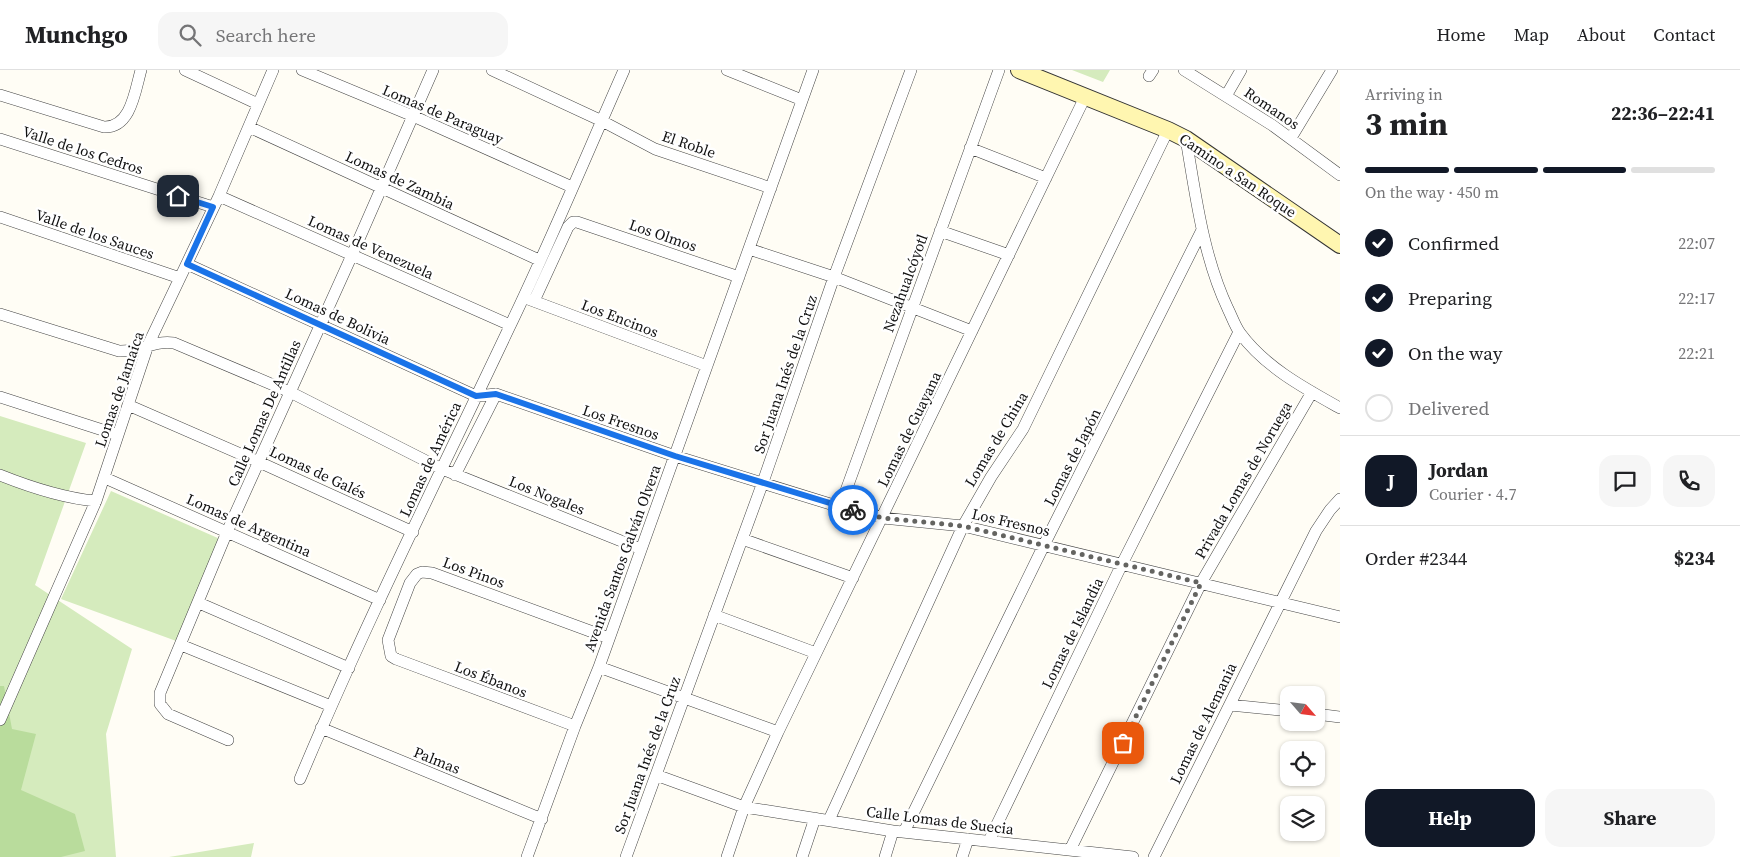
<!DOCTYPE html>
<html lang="en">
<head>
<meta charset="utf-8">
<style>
  :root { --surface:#fff; --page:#f6f6f6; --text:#202124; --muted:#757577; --line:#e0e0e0; --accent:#111827 }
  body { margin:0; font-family:"Source Serif 4",serif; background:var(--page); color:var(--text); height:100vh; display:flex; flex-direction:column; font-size:19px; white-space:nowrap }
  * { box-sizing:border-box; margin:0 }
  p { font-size:16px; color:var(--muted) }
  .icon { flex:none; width:28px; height:28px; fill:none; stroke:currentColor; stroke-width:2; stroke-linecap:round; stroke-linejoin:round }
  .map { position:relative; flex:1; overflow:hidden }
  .sheet { display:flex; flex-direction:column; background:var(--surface); width:400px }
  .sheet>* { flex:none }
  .needle { width:32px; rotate:118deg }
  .buttons { position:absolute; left:1280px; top:616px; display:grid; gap:10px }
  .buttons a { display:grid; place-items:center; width:45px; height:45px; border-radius:10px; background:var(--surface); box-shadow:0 1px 4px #0004; font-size:25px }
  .pin { position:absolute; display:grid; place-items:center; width:42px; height:42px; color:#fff; margin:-21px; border-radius:10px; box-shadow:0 2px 8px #0006 }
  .courier { position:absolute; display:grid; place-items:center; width:50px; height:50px; margin:-25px; border:4px solid #1a73e8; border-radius:50%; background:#fff; color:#222; box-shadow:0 1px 6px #0007 }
  .summary em { font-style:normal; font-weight:700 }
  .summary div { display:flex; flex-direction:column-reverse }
  .summary { display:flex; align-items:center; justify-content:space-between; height:85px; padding:0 25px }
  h1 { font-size:32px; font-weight:700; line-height:38px }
  .bar { display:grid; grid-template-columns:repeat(4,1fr); gap:8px 5px; align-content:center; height:60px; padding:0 25px }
  .bar i { height:6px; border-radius:4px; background:var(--line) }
  .bar .on { background:var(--accent) }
  .bar p { grid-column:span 4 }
  .line { display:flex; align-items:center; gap:12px; padding:0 25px; border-top:1px solid var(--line) }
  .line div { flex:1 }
  .round { display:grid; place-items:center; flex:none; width:52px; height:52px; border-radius:15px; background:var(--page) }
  ol { padding:0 25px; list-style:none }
  li { display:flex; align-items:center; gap:15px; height:55px }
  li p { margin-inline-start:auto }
  li .icon { padding:5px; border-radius:50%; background:var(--accent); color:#fff; stroke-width:4 }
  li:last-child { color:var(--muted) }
  li i { width:28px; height:28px; border:2px solid var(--line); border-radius:50% }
  .action { display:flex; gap:10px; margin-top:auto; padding:10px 25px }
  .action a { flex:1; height:58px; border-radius:15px; background:var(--accent); color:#fff; font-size:20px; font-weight:700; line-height:58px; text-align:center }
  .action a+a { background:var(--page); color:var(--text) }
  header { display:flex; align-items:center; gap:30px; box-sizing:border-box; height:70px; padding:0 25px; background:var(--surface); border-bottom:1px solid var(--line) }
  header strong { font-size:24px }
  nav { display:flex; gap:28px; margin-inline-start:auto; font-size:18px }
  .search { width:350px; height:45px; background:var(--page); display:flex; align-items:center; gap:12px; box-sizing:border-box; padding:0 18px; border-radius:15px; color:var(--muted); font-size:19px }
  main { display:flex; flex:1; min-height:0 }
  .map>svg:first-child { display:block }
  .green { fill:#d5ebbd }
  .forest { fill:#b9dc9c }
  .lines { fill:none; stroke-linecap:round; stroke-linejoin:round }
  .street-casing { stroke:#444; stroke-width:12 }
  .secondary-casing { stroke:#333; stroke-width:18 }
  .street { stroke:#fff; stroke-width:11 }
  .secondary { stroke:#fff6b0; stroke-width:16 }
  .done { stroke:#646461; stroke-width:5; stroke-dasharray:0 9 }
  .route { stroke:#1a73e8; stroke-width:6 }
  .labels { text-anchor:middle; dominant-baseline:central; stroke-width:5; stroke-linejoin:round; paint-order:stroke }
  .street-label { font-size:15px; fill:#111; stroke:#fff }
</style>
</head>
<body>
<header>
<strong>Munchgo</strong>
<div class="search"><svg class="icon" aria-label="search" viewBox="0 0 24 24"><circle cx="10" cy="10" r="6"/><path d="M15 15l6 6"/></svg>Search here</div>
<nav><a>Home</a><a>Map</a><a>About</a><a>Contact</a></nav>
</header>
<main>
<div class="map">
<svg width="1340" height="787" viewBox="0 0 1340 787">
  <rect width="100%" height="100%" fill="#fffdf5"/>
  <path class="green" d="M1072,0H1110L1103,12Z
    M0,346L86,373L35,515L132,579L106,664L116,787H0Z
    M111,421L220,469L179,572L61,529Z
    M254,773L251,787H169Z"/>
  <path class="forest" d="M0,616H4L12,659L36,664L21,720L75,744L85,781L61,787H0Z"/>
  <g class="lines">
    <g class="street-casing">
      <path id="street" d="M185,0L258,34
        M302,0L413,46L572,117
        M492,0L602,51L655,79L771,118
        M727,0L802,30
        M1184,0L1272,55L1340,105
        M1149,6L1153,0
        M0,25L104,57C131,58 135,21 141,0
        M1226,26L1241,0
        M249,57L539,190
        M1291,68L1332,0
        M0,69L213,137
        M1186,69C1196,127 1203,186 1228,239C1232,247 1235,256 1240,263C1265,297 1304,318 1340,338
        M970,78L1046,108
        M219,126L510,255
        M0,147L180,208
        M940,161L1009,185
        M749,179L834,207L972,261
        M187,194L476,326L496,324L675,386L840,437L883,448L963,456L1340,547
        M528,229L707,296
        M534,231L568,157L573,152H577L739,207
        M0,244L119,281C140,282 153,270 174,273L290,322L442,399L641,479
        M0,327L118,365
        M128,335L259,392L413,462
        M0,405C30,417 64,428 96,431
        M455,405L496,324
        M105,408L380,530
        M840,437L999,0
        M742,469L853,508
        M199,533L349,598
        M714,545L816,583
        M181,575L331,636
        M599,597L778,662
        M1230,635L1289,641
        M1316,644L1340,647
        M0,650L96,431L148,275L219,126L273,0
        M575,656L396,589L391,586L388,570L410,513L417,504L422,502L432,503L609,568
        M321,658L542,749
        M228,670L168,644L160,634V623L227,462L352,185L433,0
        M656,705L744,737L893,761L1133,787
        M300,709C364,556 438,408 509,258C550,173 586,86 624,0
        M829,750L963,456L991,407L1023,359L1168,60
        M904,762L1044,475L1202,160
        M989,771L1122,494L1239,262
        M1070,780L1201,513L1312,322
        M527,787L575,656L599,597L813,0
        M626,787L763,412L834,207L911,0
        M727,787L744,737L778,662L1085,27
        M802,787L815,748
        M885,787L893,761
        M962,787L968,769
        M1154,787L1316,461L1330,440L1340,429"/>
    </g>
    <g class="secondary-casing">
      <path id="secondary" d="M1019,0L1168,60L1186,69L1340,175"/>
    </g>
    <use href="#street" class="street"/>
    <use href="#secondary" class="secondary"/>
  </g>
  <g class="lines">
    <path class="done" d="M853,440L883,448L963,456L1201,513L1123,673"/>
    <path class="route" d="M178,126L213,137L187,194L476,326L496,324L675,386L853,440"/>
  </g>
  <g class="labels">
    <g class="street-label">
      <text transform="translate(1272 38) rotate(34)">Romanos</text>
      <text transform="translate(443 44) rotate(23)">Lomas de Paraguay</text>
      <text transform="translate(689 74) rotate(19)">El Roble</text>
      <text transform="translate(83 80) rotate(18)">Valle de los Cedros</text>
      <text transform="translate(1238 105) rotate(34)">Camino a San Roque</text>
      <text transform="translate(400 110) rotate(25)">Lomas de Zambia</text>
      <text transform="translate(95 164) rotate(19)">Valle de los Sauces</text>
      <text transform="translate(663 165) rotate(19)">Los Olmos</text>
      <text transform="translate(371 177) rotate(24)">Lomas de Venezuela</text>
      <text transform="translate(905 213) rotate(-70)">Nezahualcóyotl</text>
      <text transform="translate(338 246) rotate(25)">Lomas de Bolivia</text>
      <text transform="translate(620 248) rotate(21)">Los Encinos</text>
      <text transform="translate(785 304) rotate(-71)">Sor Juana Inés de la Cruz</text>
      <text transform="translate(119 319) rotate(-71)">Lomas de Jamaica</text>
      <text transform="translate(264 343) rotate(-66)">Calle Lomas De Antillas</text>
      <text transform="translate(621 352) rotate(19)">Los Fresnos</text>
      <text transform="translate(909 359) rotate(-64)">Lomas de Guayana</text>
      <text transform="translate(996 369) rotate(-59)">Lomas de China</text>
      <text transform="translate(1072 387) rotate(-63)">Lomas de Japón</text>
      <text transform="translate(430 389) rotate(-65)">Lomas de América</text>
      <text transform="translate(318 402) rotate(25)">Lomas de Galés</text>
      <text transform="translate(1243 410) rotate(-60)">Privada Lomas de Noruega</text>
      <text transform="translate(547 425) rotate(22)">Los Nogales</text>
      <text transform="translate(1011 452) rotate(13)">Los Fresnos</text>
      <text transform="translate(249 455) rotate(24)">Lomas de Argentina</text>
      <text transform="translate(622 488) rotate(-70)">Avenida Santos Galván Olvera</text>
      <text transform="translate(474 502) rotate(20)">Los Pinos</text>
      <text transform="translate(1072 563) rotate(-64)">Lomas de Islandia</text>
      <text transform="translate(491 609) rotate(21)">Los Ébanos</text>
      <text transform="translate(1203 653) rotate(-64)">Lomas de Alemania</text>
      <text transform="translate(647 685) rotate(-70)">Sor Juana Inés de la Cruz</text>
      <text transform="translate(437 690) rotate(22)">Palmas</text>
      <text transform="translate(940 750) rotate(7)">Calle Lomas de Suecia</text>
    </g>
  </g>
</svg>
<div class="buttons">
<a><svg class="needle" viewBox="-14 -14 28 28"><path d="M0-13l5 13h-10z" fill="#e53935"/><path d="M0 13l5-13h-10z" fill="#757577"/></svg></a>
<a><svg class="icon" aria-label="locate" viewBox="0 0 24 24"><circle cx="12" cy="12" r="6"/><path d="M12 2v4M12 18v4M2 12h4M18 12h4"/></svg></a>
<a><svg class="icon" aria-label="layers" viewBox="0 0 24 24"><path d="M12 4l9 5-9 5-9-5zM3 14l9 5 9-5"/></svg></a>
</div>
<div class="pin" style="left:1123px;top:673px;background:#ea580c"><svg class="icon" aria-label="bag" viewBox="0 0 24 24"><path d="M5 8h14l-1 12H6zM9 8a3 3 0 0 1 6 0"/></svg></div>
<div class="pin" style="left:178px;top:126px;background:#1f2937"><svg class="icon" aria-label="home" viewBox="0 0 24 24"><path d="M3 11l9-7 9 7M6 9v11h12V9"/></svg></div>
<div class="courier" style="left:853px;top:440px"><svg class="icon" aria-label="bike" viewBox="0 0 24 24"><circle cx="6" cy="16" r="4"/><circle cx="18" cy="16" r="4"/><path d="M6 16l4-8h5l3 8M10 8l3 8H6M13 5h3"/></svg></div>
</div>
<section class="sheet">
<div class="summary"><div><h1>3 min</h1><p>Arriving in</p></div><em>22:36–22:41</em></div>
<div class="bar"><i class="on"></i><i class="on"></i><i class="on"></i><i></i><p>On the way · 450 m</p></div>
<ol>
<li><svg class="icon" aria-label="check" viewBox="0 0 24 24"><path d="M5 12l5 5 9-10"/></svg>Confirmed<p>22:07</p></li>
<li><svg class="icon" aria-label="check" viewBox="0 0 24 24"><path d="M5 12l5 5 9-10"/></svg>Preparing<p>22:17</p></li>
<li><svg class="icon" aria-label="check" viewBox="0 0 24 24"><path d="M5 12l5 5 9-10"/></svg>On the way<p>22:21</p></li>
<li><i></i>Delivered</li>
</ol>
<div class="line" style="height:90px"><b class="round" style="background:var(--accent);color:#fff">J</b><div><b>Jordan</b><p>Courier · 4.7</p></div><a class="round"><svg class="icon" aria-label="chat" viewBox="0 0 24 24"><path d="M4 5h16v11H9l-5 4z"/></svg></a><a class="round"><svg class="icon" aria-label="phone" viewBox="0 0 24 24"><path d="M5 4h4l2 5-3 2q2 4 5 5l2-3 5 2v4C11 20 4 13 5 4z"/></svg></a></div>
<div class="line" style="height:65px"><div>Order #2344</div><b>$234</b></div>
<div class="action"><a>Help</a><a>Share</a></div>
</section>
</main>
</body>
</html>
